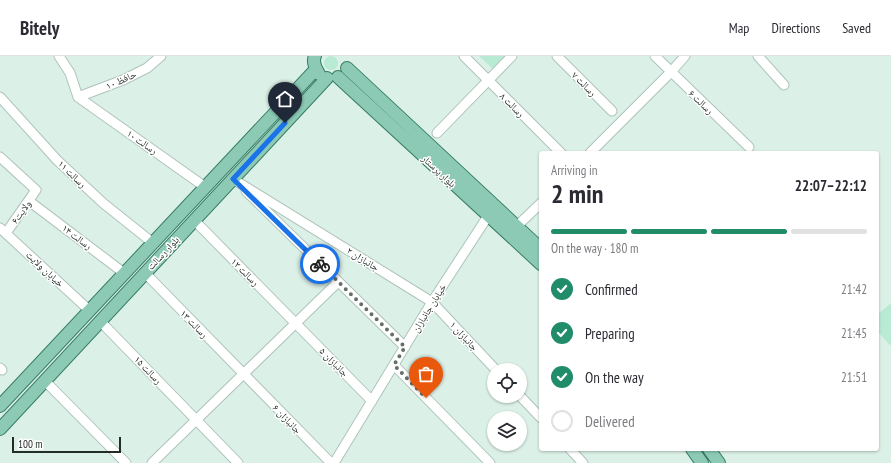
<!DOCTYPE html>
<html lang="en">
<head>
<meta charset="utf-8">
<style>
  :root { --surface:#fff; --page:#f7f7f7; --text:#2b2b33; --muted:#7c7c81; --line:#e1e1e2; --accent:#218c6a }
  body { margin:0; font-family:"PT Sans Narrow","Noto Naskh Arabic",sans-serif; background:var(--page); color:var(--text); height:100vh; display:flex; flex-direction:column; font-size:15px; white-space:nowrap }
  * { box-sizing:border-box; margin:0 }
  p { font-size:13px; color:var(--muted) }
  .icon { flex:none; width:22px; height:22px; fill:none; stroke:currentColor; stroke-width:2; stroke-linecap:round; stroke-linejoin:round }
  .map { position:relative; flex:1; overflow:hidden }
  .drawer { position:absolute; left:539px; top:95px; width:340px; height:300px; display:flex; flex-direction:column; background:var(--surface); border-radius:4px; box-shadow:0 1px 3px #0004 }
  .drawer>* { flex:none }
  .tools { position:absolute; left:487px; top:307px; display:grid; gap:8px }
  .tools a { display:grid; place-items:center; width:40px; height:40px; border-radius:50%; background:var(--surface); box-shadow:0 1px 3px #0004; font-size:20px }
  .scale { position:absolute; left:12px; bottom:10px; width:109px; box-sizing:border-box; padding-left:4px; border:2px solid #242c28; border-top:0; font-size:11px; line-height:14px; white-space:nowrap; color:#242c28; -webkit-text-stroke:3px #fff; paint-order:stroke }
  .pin { position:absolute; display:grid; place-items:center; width:34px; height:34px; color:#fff; margin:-41px -17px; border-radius:50% 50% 50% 0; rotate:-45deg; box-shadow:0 0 4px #0007 }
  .pin .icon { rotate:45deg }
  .courier { position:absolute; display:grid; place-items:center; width:40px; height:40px; margin:-20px; border:3px solid #1a73e8; border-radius:50%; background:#fff; color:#222; box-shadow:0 1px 5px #0007 }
  .overview em { font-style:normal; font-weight:700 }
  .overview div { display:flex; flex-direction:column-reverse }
  .overview { display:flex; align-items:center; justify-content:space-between; height:68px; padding:0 12px }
  h1 { font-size:26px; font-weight:700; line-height:30px }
  .bar { display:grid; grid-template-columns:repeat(4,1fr); gap:6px 4px; align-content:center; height:48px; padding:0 12px }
  .bar i { height:5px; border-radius:3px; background:var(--line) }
  .bar .selected { background:var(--accent) }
  .bar p { grid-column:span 4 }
  ol { padding:0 12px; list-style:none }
  li { display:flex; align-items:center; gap:12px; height:44px }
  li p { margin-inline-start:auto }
  li .icon { padding:4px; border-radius:50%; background:var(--accent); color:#fff; stroke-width:4 }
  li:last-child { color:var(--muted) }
  li i { width:22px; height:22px; border:2px solid var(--line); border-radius:50% }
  header { display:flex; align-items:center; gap:24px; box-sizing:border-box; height:56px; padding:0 20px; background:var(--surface); border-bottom:1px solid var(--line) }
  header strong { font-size:19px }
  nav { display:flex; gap:22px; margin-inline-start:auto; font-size:14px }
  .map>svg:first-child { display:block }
  .green { fill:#b8ead4 }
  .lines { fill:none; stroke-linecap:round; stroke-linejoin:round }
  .minor-casing { stroke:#afc3ba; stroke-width:11 }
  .major-casing { stroke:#367c63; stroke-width:14 }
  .minor { stroke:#fff; stroke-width:9 }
  .major { stroke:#8ccab5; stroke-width:12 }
  .done { stroke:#64716a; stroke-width:4; stroke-dasharray:0 7.2 }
  .route { stroke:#1a73e8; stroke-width:5 }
  .labels { text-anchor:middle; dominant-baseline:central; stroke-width:3; stroke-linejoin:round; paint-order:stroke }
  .street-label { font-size:10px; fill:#242c28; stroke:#fff }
</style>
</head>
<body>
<header>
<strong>Bitely</strong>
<nav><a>Map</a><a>Directions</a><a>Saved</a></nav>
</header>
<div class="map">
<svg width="891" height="407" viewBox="0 0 891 407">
  <rect width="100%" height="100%" fill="#dbf0e6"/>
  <path class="green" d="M324 7a7 7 0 1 1 14 0a7 7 0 1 1-14 0Z
    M479,0H507L494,14Z
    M891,247V290L877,275V259Z"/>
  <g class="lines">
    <g class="minor-casing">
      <path id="minor" d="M59,0L70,17L78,41
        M464,0L561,97
        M557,0L612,55
        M655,0L749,91
        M758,0L784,29
        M0,41L57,104L103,147L153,187
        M78,41L205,131
        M78,41L123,24L147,12L161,0
        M437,77L512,0
        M590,97L671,16L685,0
        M0,101L36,134L6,177
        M233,123L432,246L496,314
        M246,135L405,291
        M29,145L124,217
        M194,164L372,345
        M517,170L541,147
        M0,172L89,254
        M145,217L331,407
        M100,265L238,407
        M394,309L490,407
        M0,312L2,314
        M45,325L126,407
        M520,340L541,362
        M570,393L583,407
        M152,407L338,226
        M334,407L432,246L488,160"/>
    </g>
    <g class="major-casing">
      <path id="major" d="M315,0C312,6 316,13 319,18
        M347,12L541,193
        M338,21L541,208
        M0,350L316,13
        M0,373L327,22
        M692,393L702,407
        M709,393L719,407"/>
    </g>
    <use href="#minor" class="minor"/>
    <use href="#major" class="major"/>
  </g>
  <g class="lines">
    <path class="done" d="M320,208L405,291L394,309L426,342"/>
    <path class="route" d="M285,67L233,123L320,208"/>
  </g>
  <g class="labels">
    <g class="street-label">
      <text transform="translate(121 24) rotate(-24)">حافظ ۱۰</text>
      <text transform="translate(584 28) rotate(45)">رسالت ۷</text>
      <text transform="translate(701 46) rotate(44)">رسالت ۶</text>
      <text transform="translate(512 49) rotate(45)">رسالت ۸</text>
      <text transform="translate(142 86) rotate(35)">رسالت ۱۰</text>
      <text transform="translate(439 115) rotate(43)">بلوار پرستار</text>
      <text transform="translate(72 118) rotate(44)">رسالت ۱۱</text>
      <text transform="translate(21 156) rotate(-54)">ولایت۶</text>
      <text transform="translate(77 181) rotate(37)">رسالت ۱۴</text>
      <text transform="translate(163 197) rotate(-47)">بلوار رسالت</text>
      <text transform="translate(363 203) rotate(32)">جانبازان ۲</text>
      <text transform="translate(45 213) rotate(43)">خیابان ولایت</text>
      <text transform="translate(245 216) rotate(45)">رسالت ۱۲</text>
      <text transform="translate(429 252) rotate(-58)">خیابان جانبازان</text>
      <text transform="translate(194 268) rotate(46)">رسالت ۱۳</text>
      <text transform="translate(464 280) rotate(47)">جانبازان ۱</text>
      <text transform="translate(334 306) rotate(45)">جانبازان ۵</text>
      <text transform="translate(148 314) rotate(46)">رسالت ۱۵</text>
      <text transform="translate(287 363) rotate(46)">جانبازان ۶</text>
    </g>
  </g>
</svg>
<div class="tools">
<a><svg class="icon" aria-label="locate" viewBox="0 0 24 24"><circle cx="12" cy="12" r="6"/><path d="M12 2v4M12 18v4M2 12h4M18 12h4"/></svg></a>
<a><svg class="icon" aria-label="layers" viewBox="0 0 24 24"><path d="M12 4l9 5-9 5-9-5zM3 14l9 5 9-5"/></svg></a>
</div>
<div class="scale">100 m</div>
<div class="pin" style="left:426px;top:342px;background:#ea580c"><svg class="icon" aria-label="bag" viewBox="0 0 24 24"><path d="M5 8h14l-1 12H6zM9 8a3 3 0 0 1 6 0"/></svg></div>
<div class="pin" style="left:285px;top:67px;background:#1f2937"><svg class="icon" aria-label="home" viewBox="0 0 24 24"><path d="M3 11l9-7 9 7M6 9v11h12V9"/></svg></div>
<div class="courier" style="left:320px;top:208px"><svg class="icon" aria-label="bike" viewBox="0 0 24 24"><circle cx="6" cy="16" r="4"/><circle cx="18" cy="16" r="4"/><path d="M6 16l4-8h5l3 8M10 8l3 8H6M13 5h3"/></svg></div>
<section class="drawer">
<div class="overview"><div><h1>2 min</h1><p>Arriving in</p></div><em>22:07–22:12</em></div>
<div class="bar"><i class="selected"></i><i class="selected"></i><i class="selected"></i><i></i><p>On the way · 180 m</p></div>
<ol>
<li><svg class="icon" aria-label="check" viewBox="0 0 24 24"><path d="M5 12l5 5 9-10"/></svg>Confirmed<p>21:42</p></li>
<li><svg class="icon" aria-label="check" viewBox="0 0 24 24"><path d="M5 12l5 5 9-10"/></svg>Preparing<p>21:45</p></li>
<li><svg class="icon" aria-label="check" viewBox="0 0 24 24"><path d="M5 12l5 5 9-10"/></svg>On the way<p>21:51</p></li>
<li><i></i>Delivered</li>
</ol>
</section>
</div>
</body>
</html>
